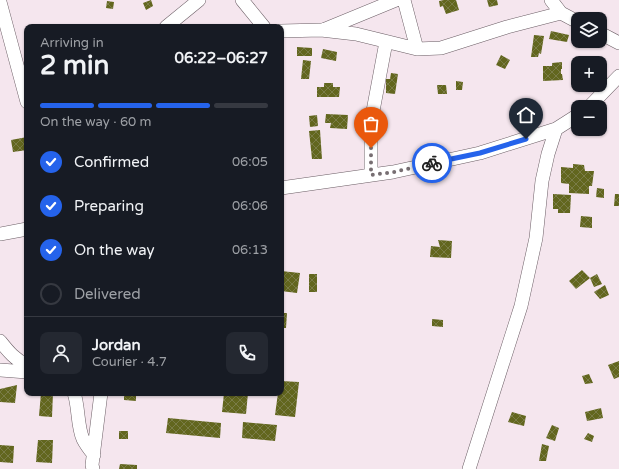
<!DOCTYPE html>
<html lang="en">
<head>
<meta charset="utf-8">
<style>
  :root { --surface:#171b24; --page:#242831; --text:#f1f3f6; --muted:#9ea1a6; --line:#363941; --accent:#2563eb }
  body { margin:0; font-family:"Varela Round",sans-serif; background:var(--page); color:var(--text); height:100vh; display:flex; flex-direction:column; font-size:15px; white-space:nowrap }
  * { box-sizing:border-box; margin:0 }
  p { font-size:13px; color:var(--muted) }
  .icon { flex:none; width:22px; height:22px; fill:none; stroke:currentColor; stroke-width:2; stroke-linecap:round; stroke-linejoin:round }
  .map { position:relative; flex:1; overflow:hidden }
  .sheet { position:absolute; left:24px; top:24px; width:260px; height:372px; display:flex; flex-direction:column; background:var(--surface); border-radius:8px; box-shadow:0 1px 3px #0004 }
  .sheet>* { flex:none }
  .tools { position:absolute; left:571px; top:12px; display:grid; gap:8px }
  .tools a { display:grid; place-items:center; width:36px; height:36px; border-radius:8px; background:var(--surface); box-shadow:0 1px 3px #0004; font-size:20px }
  .pin { position:absolute; display:grid; place-items:center; width:34px; height:34px; color:#fff; margin:-41px -17px; border-radius:50% 50% 50% 0; rotate:-45deg; box-shadow:0 0 4px #0007 }
  .pin .icon { rotate:45deg }
  .courier { position:absolute; display:grid; place-items:center; width:40px; height:40px; margin:-20px; border:3px solid #2563eb; border-radius:50%; background:#fff; color:#222; box-shadow:0 1px 5px #0007 }
  .head em { font-style:normal; font-weight:700 }
  .head div { display:flex; flex-direction:column-reverse }
  .head { display:flex; align-items:center; justify-content:space-between; height:68px; padding:0 16px }
  h1 { font-size:26px; font-weight:700; line-height:30px }
  .bar { display:grid; grid-template-columns:repeat(4,1fr); gap:6px 4px; align-content:center; height:48px; padding:0 16px }
  .bar i { height:5px; border-radius:3px; background:var(--line) }
  .bar .selected { background:var(--accent) }
  .bar p { grid-column:span 4 }
  .line { display:flex; align-items:center; gap:10px; padding:0 16px; border-top:1px solid var(--line) }
  .line div { flex:1 }
  .round { display:grid; place-items:center; flex:none; width:42px; height:42px; border-radius:8px; background:var(--page) }
  ol { padding:0 16px; list-style:none }
  li { display:flex; align-items:center; gap:12px; height:44px }
  li p { margin-inline-start:auto }
  li .icon { padding:4px; border-radius:50%; background:var(--accent); color:#fff; stroke-width:4 }
  li:last-child { color:var(--muted) }
  li i { width:22px; height:22px; border:2px solid var(--line); border-radius:50% }
  .map>svg:first-child { display:block }
  .building { fill:url(#building-cross-hatch) }
  .lines { fill:none; stroke-linecap:round; stroke-linejoin:round }
  .minor-casing { stroke:#6b5e65; stroke-width:14 }
  .minor { stroke:#fff; stroke-width:13 }
  .done { stroke:#776e72; stroke-width:4; stroke-dasharray:0 7.2 }
  .route { stroke:#2563eb; stroke-width:5 }
</style>
</head>
<body>
<div class="map">
<svg width="619" height="469" viewBox="0 0 619 469">
  <defs>
    <pattern id="building-cross-hatch" width="8" height="8" patternUnits="userSpaceOnUse"><rect width="8" height="8" fill="#62661e"/><path d="M0 0l8 8M0 8l8-8" fill="none" stroke="#7a7c47"/></pattern>
  </defs>
  <rect width="100%" height="100%" fill="#f5e6ee"/>
  <path class="building" d="M151,0L153,6L146,10L143,3Z
    M444,0H456L459,10L446,14L443,6L440,7L439,1Z
    M487,0H497L498,5L489,7Z
    M107,1L114,2L113,9L106,8Z
    M551,31L569,35L567,42L549,39Z
    M534,35L544,36L541,54L539,53L538,57H531Z
    M297,47L312,48V56H297Z
    M323,49L337,52L336,61L321,58Z
    M501,55L510,60L505,69L496,65Z
    M303,60L311,61L309,79H301Z
    M562,62V69H561V74H562L563,80L543,81V66H552V63Z
    M391,73L398,74L395,94L386,93V79H390Z
    M456,81L463,82L462,90H456Z
    M324,83H333V87H340L339,97H317V87H324Z
    M437,85H446L447,94H438Z
    M326,114L348,115L347,129L330,128L331,123H325Z
    M317,115L318,126L310,127L309,116Z
    M320,130L322,159H312L309,131Z
    M27,137V150L13,152L11,140Z
    M573,164L584,165L585,171H594L592,186H589V194L569,193V184L561,183V167L573,168Z
    M597,188L604,189V198L596,197Z
    M553,194L571,195L570,213H558V209H553Z
    M615,194H619V206H614Z
    M581,216L592,217V228L580,227Z
    M438,240L452,241L451,258L430,257L431,246L440,247Z
    M582,270L590,278L597,274L602,284L594,287L590,278L576,289L569,281Z
    M281,271L300,273L297,293L281,291Z
    M309,274H317V292H309Z
    M605,285L609,295L600,299L594,292Z
    M281,313H287L286,328H281Z
    M432,319L443,320V327L432,326Z
    M619,361V377L614,379L608,365Z
    M589,374L593,383L585,384L582,376Z
    M281,381L299,382L295,417L275,415L278,393H281Z
    M17,385L15,403L0,402V389Z
    M41,393H53L52,417L39,416Z
    M124,393H136V401L124,400Z
    M224,393H248L246,414L222,412Z
    M601,408L603,418L587,421L585,412Z
    M512,412L526,416L524,426L508,422Z
    M168,418L221,423L220,438L166,433Z
    M243,422L277,425L275,441L242,438Z
    M552,425L559,428L555,441L546,438Z
    M119,431H128V439H119Z
    M588,433L594,436L592,442L584,439Z
    M38,440H53L52,463L36,462Z
    M542,444L549,446L546,461H539Z
    M0,445L14,446L13,463L0,462Z
    M120,464L137,465V469H119Z"/>
  <g class="lines">
    <g class="minor-casing">
      <path id="minor" d="M242,0L264,27
        M404,0L417,49
        M551,0L561,13L578,22
        M0,2L27,102
        M166,27L199,0
        M323,30L396,0
        M281,31L321,30L356,34L417,49L441,48L507,27L561,13
        M600,33L619,43
        M589,107L619,76
        M371,175V135L373,111L386,42
        M281,188L393,172L480,153L556,129L578,115
        M0,234L27,229
        M0,341C8,351 15,360 27,365
        M0,370L27,372
        M74,393C79,407 77,426 83,439C86,445 90,450 94,455
        M93,469L92,465L101,393
        M469,469L521,306L536,238L542,181L548,154L556,129"/>
    </g>
    <use href="#minor" class="minor"/>
  </g>
  <g class="lines">
    <path class="done" d="M371,148V175L394,172L432,163"/>
    <path class="route" d="M432,163L480,153L526,139"/>
  </g>
</svg>
<div class="tools">
<a><svg class="icon" aria-label="layers" viewBox="0 0 24 24"><path d="M12 4l9 5-9 5-9-5zM3 14l9 5 9-5"/></svg></a>
<a>+</a>
<a>−</a>
</div>
<div class="pin" style="left:371px;top:148px;background:#ea580c"><svg class="icon" aria-label="bag" viewBox="0 0 24 24"><path d="M5 8h14l-1 12H6zM9 8a3 3 0 0 1 6 0"/></svg></div>
<div class="pin" style="left:526px;top:139px;background:#1f2937"><svg class="icon" aria-label="home" viewBox="0 0 24 24"><path d="M3 11l9-7 9 7M6 9v11h12V9"/></svg></div>
<div class="courier" style="left:432px;top:163px"><svg class="icon" aria-label="bike" viewBox="0 0 24 24"><circle cx="6" cy="16" r="4"/><circle cx="18" cy="16" r="4"/><path d="M6 16l4-8h5l3 8M10 8l3 8H6M13 5h3"/></svg></div>
<section class="sheet">
<div class="head"><div><h1>2 min</h1><p>Arriving in</p></div><em>06:22–06:27</em></div>
<div class="bar"><i class="selected"></i><i class="selected"></i><i class="selected"></i><i></i><p>On the way · 60 m</p></div>
<ol>
<li><svg class="icon" aria-label="check" viewBox="0 0 24 24"><path d="M5 12l5 5 9-10"/></svg>Confirmed<p>06:05</p></li>
<li><svg class="icon" aria-label="check" viewBox="0 0 24 24"><path d="M5 12l5 5 9-10"/></svg>Preparing<p>06:06</p></li>
<li><svg class="icon" aria-label="check" viewBox="0 0 24 24"><path d="M5 12l5 5 9-10"/></svg>On the way<p>06:13</p></li>
<li><i></i>Delivered</li>
</ol>
<div class="line" style="height:72px"><a class="round"><svg class="icon" aria-label="person" viewBox="0 0 24 24"><circle cx="12" cy="8" r="4"/><path d="M4 21q1-7 8-7t8 7"/></svg></a><div><b>Jordan</b><p>Courier · 4.7</p></div><a class="round"><svg class="icon" aria-label="phone" viewBox="0 0 24 24"><path d="M5 4h4l2 5-3 2q2 4 5 5l2-3 5 2v4C11 20 4 13 5 4z"/></svg></a></div>
</section>
</div>
</body>
</html>
